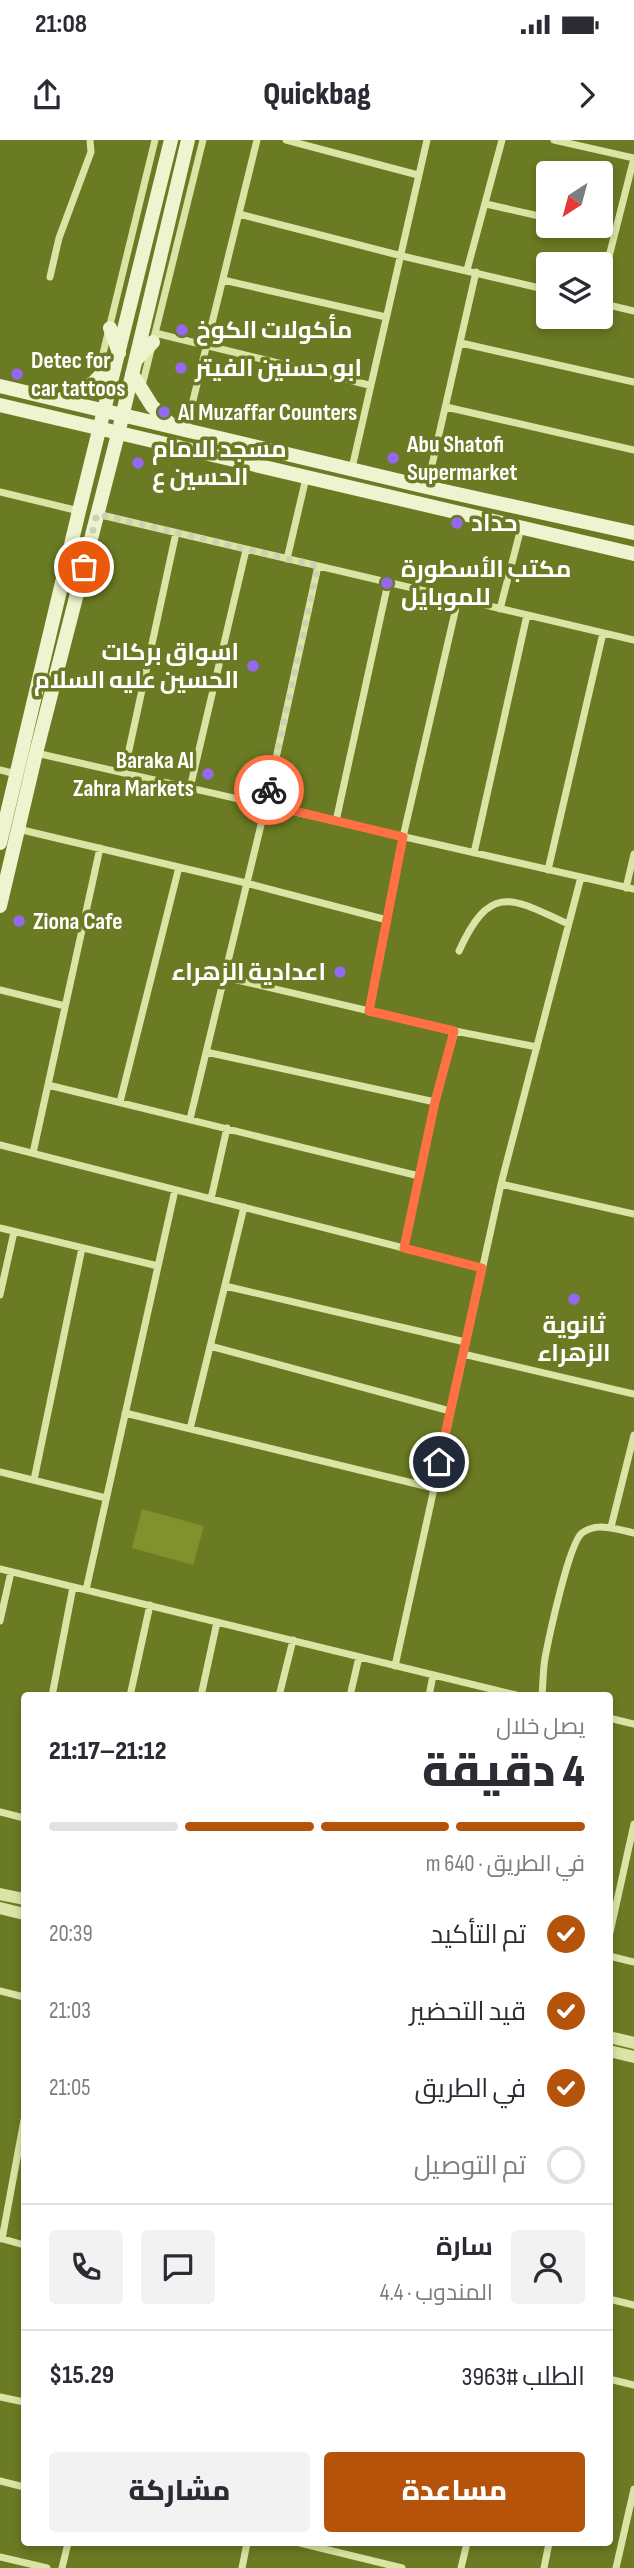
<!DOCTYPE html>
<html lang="ar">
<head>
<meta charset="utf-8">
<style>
  :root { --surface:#fff; --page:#f2f2f3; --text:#2b2b33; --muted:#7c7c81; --line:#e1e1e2; --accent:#b45309 }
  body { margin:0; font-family:"Sofia Sans Condensed",Cairo,sans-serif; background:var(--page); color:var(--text); direction:rtl; height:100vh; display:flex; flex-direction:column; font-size:26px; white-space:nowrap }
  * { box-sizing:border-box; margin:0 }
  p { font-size:23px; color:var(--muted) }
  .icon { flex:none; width:38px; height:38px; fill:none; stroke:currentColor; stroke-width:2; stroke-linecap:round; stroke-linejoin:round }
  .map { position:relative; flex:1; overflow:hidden; direction:ltr }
  .panel { position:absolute; left:21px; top:1552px; width:592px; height:854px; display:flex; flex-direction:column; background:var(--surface); border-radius:7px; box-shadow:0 4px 10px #0003; direction:rtl }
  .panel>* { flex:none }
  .needle { width:46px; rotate:216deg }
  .tools { position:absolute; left:536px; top:21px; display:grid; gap:14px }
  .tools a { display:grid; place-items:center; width:77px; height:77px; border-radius:7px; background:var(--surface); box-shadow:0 4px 10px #0003; font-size:35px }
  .pin { position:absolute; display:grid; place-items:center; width:60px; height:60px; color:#fff; margin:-30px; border:4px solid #fff; border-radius:50%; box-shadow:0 2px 7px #0007 }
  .courier { position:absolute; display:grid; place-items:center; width:70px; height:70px; margin:-35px; border:5px solid #ff7043; border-radius:50%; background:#fff; color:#222; box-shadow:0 2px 9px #0007 }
  .head em { font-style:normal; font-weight:800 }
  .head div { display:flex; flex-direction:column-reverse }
  .head { display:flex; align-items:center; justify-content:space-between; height:119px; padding:0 28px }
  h1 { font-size:46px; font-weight:800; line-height:52px }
  .bar { display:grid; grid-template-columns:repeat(4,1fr); gap:10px 7px; align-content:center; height:84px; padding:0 28px }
  .bar i { height:9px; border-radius:5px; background:var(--line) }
  .bar .active { background:var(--accent) }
  .bar p { grid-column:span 4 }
  .line { display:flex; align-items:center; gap:18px; padding:0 28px; border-top:2px solid var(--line) }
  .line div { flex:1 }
  .round { display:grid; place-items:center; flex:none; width:74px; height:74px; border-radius:7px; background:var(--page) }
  ol { padding:0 28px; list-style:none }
  li { display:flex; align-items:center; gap:21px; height:77px }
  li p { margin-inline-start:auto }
  li .icon { padding:7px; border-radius:50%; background:var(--accent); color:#fff; stroke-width:4 }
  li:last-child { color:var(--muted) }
  li i { width:38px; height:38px; border:4px solid var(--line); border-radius:50% }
  .cta { display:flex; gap:14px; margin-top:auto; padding:14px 28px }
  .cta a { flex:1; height:80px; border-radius:7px; background:var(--accent); color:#fff; font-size:28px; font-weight:800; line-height:80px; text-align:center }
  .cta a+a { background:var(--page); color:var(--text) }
  .status { display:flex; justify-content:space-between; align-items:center; height:49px; padding:0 35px; background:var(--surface); direction:ltr }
  .status svg { height:19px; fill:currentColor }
  header { display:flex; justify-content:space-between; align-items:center; height:91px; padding:0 28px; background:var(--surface); font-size:32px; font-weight:800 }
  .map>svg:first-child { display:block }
  .green { fill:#81922d }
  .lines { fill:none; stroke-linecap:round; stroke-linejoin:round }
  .minor { stroke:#dae5a5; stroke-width:7 }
  .tertiary { stroke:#dae5a5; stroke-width:12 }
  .secondary { stroke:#edf4cf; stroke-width:14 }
  .done { stroke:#cbd1b2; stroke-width:7; stroke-dasharray:0 12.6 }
  .route { stroke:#ff7043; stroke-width:9 }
  .poi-dot { fill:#9568f0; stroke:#6b7b23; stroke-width:2.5 }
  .labels { text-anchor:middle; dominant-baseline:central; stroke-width:7; stroke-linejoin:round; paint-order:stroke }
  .poi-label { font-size:24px; font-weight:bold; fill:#fff; stroke:#6b7b23; text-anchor:start }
</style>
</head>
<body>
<div class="status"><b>21:08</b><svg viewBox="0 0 49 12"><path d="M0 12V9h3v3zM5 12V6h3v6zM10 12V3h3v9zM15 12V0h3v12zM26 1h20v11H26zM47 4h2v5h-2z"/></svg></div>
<header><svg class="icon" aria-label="forward" viewBox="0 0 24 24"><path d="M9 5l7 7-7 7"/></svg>Quickbag<svg class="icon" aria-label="share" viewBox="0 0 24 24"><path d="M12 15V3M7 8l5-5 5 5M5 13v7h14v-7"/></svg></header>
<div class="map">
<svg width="634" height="2428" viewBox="0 0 634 2428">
  <rect width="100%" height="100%" fill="#6b7b23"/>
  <path class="green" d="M142,1369L204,1386L193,1425L132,1408Z"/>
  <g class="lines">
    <path class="minor" d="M286,0L418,35
      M554,0L634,18
      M486,64L548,78
      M239,74L402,116L548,150
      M579,86L614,94
      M467,130L502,0
      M50,137L59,98L91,12L90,0
      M223,140L386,177
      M600,152L634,18
      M600,163L634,171
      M155,193L369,245
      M461,203L634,242
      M98,234L155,0
      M142,246L203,0
      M446,267L634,310
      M186,289L257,0
      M352,328L427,0
      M427,347L476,132
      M0,352L79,371
      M97,374L634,500
      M287,419L306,338
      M500,469L521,388
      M36,613L634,749
      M0,630L16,634
      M124,633L176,393
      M190,648L246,410
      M336,681L388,443
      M18,689L246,743L387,780
      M474,713L527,475
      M548,730L603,493
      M626,748L634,714
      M459,811C490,743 511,757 568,784
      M224,837L455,891L537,907
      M0,850L65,866
      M369,871L403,697L458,459
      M206,912L435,962
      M48,945L419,1036
      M120,962L179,727
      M190,979L266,664L318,426
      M0,1005L482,1128
      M33,1013L100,708
      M501,1044L634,1074
      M211,1059L227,988
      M0,1088L158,1126
      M404,1108L435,962L455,891
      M225,1146L465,1202
      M0,1155L14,1092
      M210,1206L450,1271
      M463,1214L634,1254
      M125,1273L433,1348
      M190,1289L244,1067
      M0,1332L106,1358
      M34,1340L82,1108
      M611,1387L634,1295
      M0,1429L520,1556
      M86,1450L175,1050
      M0,1481L11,1432
      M395,1526L501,1044L581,737
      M52,1556L73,1447
      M130,1556L150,1465
      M201,1556L217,1482
      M279,1556L293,1500
      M350,1556L359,1517
      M429,1556L433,1535
      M542,1556C543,1543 543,1530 545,1518C549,1497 569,1403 582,1393C597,1382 617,1389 634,1393
      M609,1578L634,1584
      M0,1672L24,1678
      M609,1797L634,1684
      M609,1816L634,1822
      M0,1851L24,1857
      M0,2098L24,2105
      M2,2099L24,1980
      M609,2159L634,2165
      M609,2239L634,2245
      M0,2257L24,2262
      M0,2341L24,2347
      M300,2403L402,2428
      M0,2417L47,2428
      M62,2428L68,2403
      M242,2428L247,2403
      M461,2428L467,2403
      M544,2428L549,2403
      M616,2428L634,2349"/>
    <path class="tertiary" d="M0,1754L24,1759
      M0,1768L24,1774
      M609,1897L634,1903
      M609,1911L634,1917"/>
    <path class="secondary" d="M110,188L119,213
      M137,219L153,202
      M132,234L152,266L172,286
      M0,246L426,347L634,393
      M60,260L93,243L115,221
      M0,265L634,414
      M0,703L79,371L171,0
      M0,766L36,613L118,294L188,0"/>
  </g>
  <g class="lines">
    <path class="done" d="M84,427L97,374L318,426L269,650"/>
    <path class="route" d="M269,650L266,664L403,697L369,871L454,891L435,962L404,1108L482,1128L439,1322"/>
  </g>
  <g class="poi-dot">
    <circle cx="182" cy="190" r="7"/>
    <circle cx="181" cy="228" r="7"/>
    <circle cx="17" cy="234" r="7"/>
    <circle cx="164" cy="272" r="7"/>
    <circle cx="393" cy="318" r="7"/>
    <circle cx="138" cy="323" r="7"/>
    <circle cx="457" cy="383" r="7"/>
    <circle cx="387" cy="443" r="7"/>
    <circle cx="253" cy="526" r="7"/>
    <circle cx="208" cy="634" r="7"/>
    <circle cx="19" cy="781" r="7"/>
    <circle cx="340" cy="832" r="7"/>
    <circle cx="574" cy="1159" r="7"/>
  </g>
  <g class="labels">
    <g class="poi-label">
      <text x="196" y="190">مأكولات الكوخ</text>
      <text x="31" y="220">Detec for<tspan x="31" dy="28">car tattoos</tspan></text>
      <text x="195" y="228">ابو حسنين الفيتر</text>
      <text x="178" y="272">Al Muzaffar Counters</text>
      <text x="407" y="304">Abu Shatofi<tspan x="407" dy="28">Supermarket</tspan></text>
      <text x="152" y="309">مسجد الامام<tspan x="152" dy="28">الحسين ع</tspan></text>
      <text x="471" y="383">حداد</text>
      <text x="401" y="429">مكتب الأسطورة<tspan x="401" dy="28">للموبايل</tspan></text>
      <text x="239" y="512" text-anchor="end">اسواق بركات<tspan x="239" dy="28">الحسين عليه السلام</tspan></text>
      <text x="194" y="620" text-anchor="end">Baraka Al<tspan x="194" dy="28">Zahra Markets</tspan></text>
      <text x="33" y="781">Ziona Cafe</text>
      <text x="326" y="832" text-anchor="end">اعدادية الزهراء</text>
      <text x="574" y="1185" text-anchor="middle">ثانوية<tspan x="574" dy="28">الزهراء</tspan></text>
    </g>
  </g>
</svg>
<div class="tools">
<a><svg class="needle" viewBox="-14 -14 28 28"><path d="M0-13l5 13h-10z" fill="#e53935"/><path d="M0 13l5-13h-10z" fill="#7c7c81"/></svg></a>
<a><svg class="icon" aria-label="layers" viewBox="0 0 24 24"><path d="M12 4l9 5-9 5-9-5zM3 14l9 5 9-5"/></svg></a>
</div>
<div class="pin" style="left:84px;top:427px;background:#ea580c"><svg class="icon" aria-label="bag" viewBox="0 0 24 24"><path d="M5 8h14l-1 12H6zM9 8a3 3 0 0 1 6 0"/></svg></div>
<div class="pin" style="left:439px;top:1322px;background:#1f2937"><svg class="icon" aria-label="home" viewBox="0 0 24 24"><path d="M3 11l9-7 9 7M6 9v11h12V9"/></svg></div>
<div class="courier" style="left:269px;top:650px"><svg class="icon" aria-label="bike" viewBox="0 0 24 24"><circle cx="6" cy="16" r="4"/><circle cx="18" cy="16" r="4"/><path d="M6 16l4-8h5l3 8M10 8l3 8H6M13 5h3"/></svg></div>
<section class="panel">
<div class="head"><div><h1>4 دقيقة</h1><p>يصل خلال</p></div><em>21:12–21:17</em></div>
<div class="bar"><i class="active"></i><i class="active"></i><i class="active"></i><i></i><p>في الطريق · 640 m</p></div>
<ol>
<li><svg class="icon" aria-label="check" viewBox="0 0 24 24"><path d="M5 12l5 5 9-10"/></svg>تم التأكيد<p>20:39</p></li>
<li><svg class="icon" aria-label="check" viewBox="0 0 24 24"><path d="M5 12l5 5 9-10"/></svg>قيد التحضير<p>21:03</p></li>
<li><svg class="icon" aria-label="check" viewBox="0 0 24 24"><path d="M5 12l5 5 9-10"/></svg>في الطريق<p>21:05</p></li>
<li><i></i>تم التوصيل</li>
</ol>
<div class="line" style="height:126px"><a class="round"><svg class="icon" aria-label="person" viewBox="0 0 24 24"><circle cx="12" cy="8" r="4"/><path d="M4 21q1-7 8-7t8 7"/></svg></a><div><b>سارة</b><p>المندوب · 4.4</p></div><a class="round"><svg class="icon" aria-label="chat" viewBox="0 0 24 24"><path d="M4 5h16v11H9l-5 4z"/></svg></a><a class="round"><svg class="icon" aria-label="phone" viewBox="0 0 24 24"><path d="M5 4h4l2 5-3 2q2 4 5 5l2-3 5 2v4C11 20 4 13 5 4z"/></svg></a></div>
<div class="line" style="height:91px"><div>الطلب #3963</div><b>$15.29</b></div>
<div class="cta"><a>مساعدة</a><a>مشاركة</a></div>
</section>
</div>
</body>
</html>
